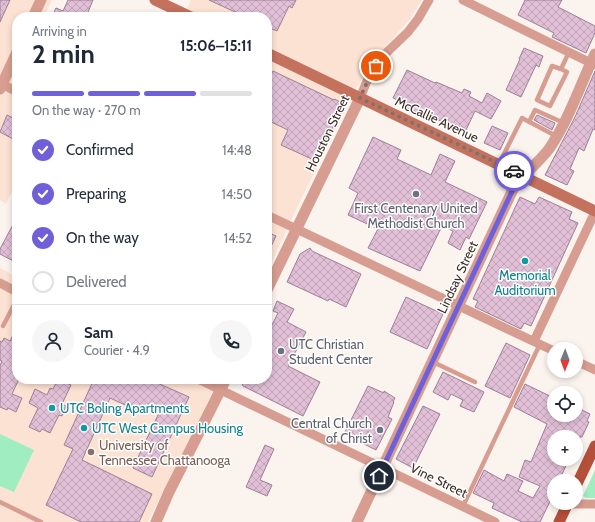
<!DOCTYPE html>
<html lang="en">
<head>
<meta charset="utf-8">
<style>
  :root { --surface:#fff; --page:#f6f6f7; --text:#1f2937; --muted:#747a83; --line:#e0e1e3; --accent:#6f60da }
  body { margin:0; font-family:Cabin,sans-serif; background:var(--page); color:var(--text); height:100vh; display:flex; flex-direction:column; font-size:15px; white-space:nowrap }
  * { box-sizing:border-box; margin:0 }
  p { font-size:13px; color:var(--muted) }
  .icon { flex:none; width:22px; height:22px; fill:none; stroke:currentColor; stroke-width:2; stroke-linecap:round; stroke-linejoin:round }
  .map { position:relative; flex:1; overflow:hidden }
  .side { position:absolute; left:12px; top:12px; width:260px; height:372px; display:flex; flex-direction:column; background:var(--surface); border-radius:16px; box-shadow:0 2px 6px #0003 }
  .side>* { flex:none }
  .needle { width:26px; rotate:181deg }
  .tools { position:absolute; left:547px; top:342px; display:grid; gap:8px }
  .tools a { display:grid; place-items:center; width:36px; height:36px; border-radius:50%; background:var(--surface); box-shadow:0 2px 6px #0003; font-size:20px }
  .pin { position:absolute; display:grid; place-items:center; width:34px; height:34px; color:#fff; margin:-17px; border:2px solid #fff; border-radius:50%; box-shadow:0 1px 4px #0007 }
  .courier { position:absolute; display:grid; place-items:center; width:40px; height:40px; margin:-20px; border:3px solid #6f60da; border-radius:50%; background:#fff; color:#222; box-shadow:0 1px 5px #0007 }
  .headline em { font-style:normal; font-weight:700 }
  .headline div { display:flex; flex-direction:column-reverse }
  .headline { display:flex; align-items:center; justify-content:space-between; height:68px; padding:0 20px }
  h1 { font-size:26px; font-weight:700; line-height:30px }
  .bar { display:grid; grid-template-columns:repeat(4,1fr); gap:6px 4px; align-content:center; height:48px; padding:0 20px }
  .bar i { height:5px; border-radius:3px; background:var(--line) }
  .bar .current { background:var(--accent) }
  .bar p { grid-column:span 4 }
  .line { display:flex; align-items:center; gap:10px; padding:0 20px; border-top:1px solid var(--line) }
  .line div { flex:1 }
  .round { display:grid; place-items:center; flex:none; width:42px; height:42px; border-radius:21px; background:var(--page) }
  ol { padding:0 20px; list-style:none }
  li { display:flex; align-items:center; gap:12px; height:44px }
  li p { margin-inline-start:auto }
  li .icon { padding:4px; border-radius:50%; background:var(--accent); color:#fff; stroke-width:4 }
  li:last-child { color:var(--muted) }
  li i { width:22px; height:22px; border:2px solid var(--line); border-radius:50% }
  .map>svg:first-child { display:block }
  .built { fill:#fce2d2 }
  .park { fill:#9fedc1 }
  .building { fill:url(#building-cross-hatch); stroke:#9e7f96 }
  .lines { fill:none; stroke-linecap:round; stroke-linejoin:round }
  .service { stroke:#d79d90; stroke-width:4.5 }
  .minor { stroke:#d79d90; stroke-width:9 }
  .tertiary { stroke:#d79d90; stroke-width:11 }
  .secondary { stroke:#c4715e; stroke-width:11 }
  .primary { stroke:#b44f39; stroke-width:11 }
  .done { stroke:#7e736b; stroke-width:4; stroke-dasharray:0 7.2 }
  .route { stroke:#6f60da; stroke-width:5 }
  .worship-dot { fill:#6b7280; stroke:#fff; stroke-width:1.5 }
  .culture-dot { fill:#0f9aa8; stroke:#fff; stroke-width:1.5 }
  .education-dot { fill:#8d6e63; stroke:#fff; stroke-width:1.5 }
  .labels { text-anchor:middle; dominant-baseline:central; stroke-width:3; stroke-linejoin:round; paint-order:stroke }
  .street-label { font-size:13px; fill:#3c2e25; stroke:#fff }
  .worship-label { font-size:13px; fill:#5b616d; stroke:#fff }
  .culture-label { font-size:13px; fill:#0d838f; stroke:#fff; text-anchor:start }
  .education-label { font-size:13px; fill:#785e54; stroke:#fff; text-anchor:start }
</style>
</head>
<body>
<div class="map">
<svg width="595" height="522" viewBox="0 0 595 522">
  <defs>
    <pattern id="building-cross-hatch" width="8" height="8" patternUnits="userSpaceOnUse"><rect width="8" height="8" fill="#e0bfd7"/><path d="M0 0l8 8M0 8l8-8" fill="none" stroke="#c1a4b8"/></pattern>
  </defs>
  <rect width="100%" height="100%" fill="#faf3ee"/>
  <path class="built" d="M0,0H52L44,17H17V181L6,204L0,200Z
    M191,0H422L409,20L372,62L355,90L290,222L267,272V17H184Z
    M0,268L17,277V379H219L148,522H0Z"/>
  <path class="park" d="M0,434L34,450L14,492L0,486Z
    M595,470V498H586L583,496Z"/>
  <path class="building" d="M0,0H10L0,22Z
    M68,0H93L86,17H52L56,8L63,11Z
    M209,0H296L292,8L289,6L277,31L267,27V17H246Z
    M525,0H562L558,7L595,26V33L586,53L552,37L554,33L518,15Z
    M524,48L543,56L539,67L536,65L521,97L506,90L520,59H519Z
    M407,70L435,83L436,82L462,93L464,89L471,92L469,96L482,103L487,93L501,101L491,119L475,111L466,130L447,121L446,124L419,110L418,113L401,105L402,102L393,98Z
    M273,71L334,100V99L345,104L326,140H324L314,160L281,145L288,130L267,120V83Z
    M595,71V130L593,129L584,151L579,148L570,169L574,171L567,185L545,175L575,117Z
    M7,115L17,120V135L15,140L0,132Z
    M537,115L555,123L552,130L534,120Z
    M492,126L508,133L500,150L484,143Z
    M373,137L401,150L397,159L431,175L440,154L455,161L445,182L487,202L469,239L466,237L460,250L448,243L453,231L442,226L420,271L368,248L378,229L348,215L358,193L349,188Z
    M520,197L535,204L539,197L572,212L569,219L578,223L531,326L524,323L521,329L475,307L478,301L473,299Z
    M17,217V263L0,254V249Z
    M267,232L276,236L267,255Z
    M310,248L312,251L361,274L346,307L329,299L328,301L287,282L300,254Z
    M406,297L443,314L427,349L390,332Z
    M277,301L294,309L287,322L306,332L288,366L320,382L303,416L243,386L240,379H267V335L278,313L273,311Z
    M17,327V379H19L12,394L22,398L16,412L8,408L7,410L0,407V366L2,361L0,360V341L2,342L4,338L10,341Z
    M506,343L530,355L510,398L485,386Z
    M443,372L484,392L474,412L460,406L463,400L451,394L448,400L433,392Z
    M58,379L71,385L62,404L66,406L62,416L59,415L50,433L42,429L40,432L29,427L38,408L29,403L35,389L47,395L50,388L53,389Z
    M94,379H130L135,381L136,379H154L153,381L189,397L152,477L133,468L159,413L141,405L138,411L110,398L82,460L152,494L139,522H81L46,505L73,449L64,445Z
    M525,384L554,398V415H576V407L590,414L587,421L589,422L582,437H580L578,440L576,439V437H554V459H569L559,481H554V493L540,522H522L492,508L494,503L473,493L484,470L504,481L507,474L523,481L518,491L533,498L540,486L519,477L525,460L531,462L547,424L514,407Z
    M368,386L384,393V391L395,398L393,402H394L388,417L392,419L376,450L344,434Z
    M423,406L440,414L413,468L396,459Z
    M265,445L274,449L260,480L272,485L267,496L246,487Z"/>
  <g class="lines">
    <path class="service" d="M561,69L552,66L537,100L550,106L567,72L561,69L569,52
      M529,122L535,110L564,123
      M499,164L522,118L556,136
      M15,204L17,205
      M3,326L17,299
      M433,362L475,382
      M0,502L41,522
      M463,506L540,344"/>
    <path class="minor" d="M463,0L595,65
      M2,84L17,92
      M360,98L369,76L383,56L408,32L418,19L429,0
      M267,215L554,351
      M0,283L17,292
      M534,341L595,212
      M576,361L595,370
      M198,379L495,522
      M567,504H595"/>
    <path class="tertiary" d="M33,17L41,0
      M0,89L17,52
      M267,290L360,98
      M156,522L169,492L226,379
      M357,522L515,185C526,172 539,162 549,149C569,120 580,85 595,54"/>
    <path class="secondary" d="M155,0L191,17
      M267,53L595,211"/>
    <path class="primary" d="M576,486L595,446
      M559,522L568,503"/>
  </g>
  <g class="lines">
    <path class="done" d="M376,66L370,76L360,98L514,171"/>
    <path class="route" d="M379,476L515,185L523,175L514,171"/>
  </g>
  <g class="worship-dot">
    <circle cx="416" cy="194" r="4"/>
    <circle cx="281" cy="351" r="4"/>
    <circle cx="380" cy="430" r="4"/>
  </g>
  <g class="culture-dot">
    <circle cx="525" cy="261" r="4"/>
    <circle cx="52" cy="408" r="4"/>
    <circle cx="84" cy="428" r="4"/>
  </g>
  <circle class="education-dot" cx="91" cy="452" r="4"/>
  <g class="labels">
    <g class="street-label">
      <text transform="translate(437 119) rotate(25)">McCallie Avenue</text>
      <text transform="translate(327 133) rotate(-64)">Houston Street</text>
      <text transform="translate(457 277) rotate(-65)">Lindsay Street</text>
      <text transform="translate(439 480) rotate(26)">Vine Street</text>
    </g>
    <g class="worship-label">
      <text x="416" y="208">First Centenary United<tspan x="416" dy="15">Methodist Church</tspan></text>
      <text x="289" y="344" text-anchor="start">UTC Christian<tspan x="289" dy="15">Student Center</tspan></text>
      <text x="372" y="423" text-anchor="end">Central Church<tspan x="372" dy="15">of Christ</tspan></text>
    </g>
    <g class="culture-label">
      <text x="525" y="275" text-anchor="middle">Memorial<tspan x="525" dy="15">Auditorium</tspan></text>
      <text x="60" y="408">UTC Boling Apartments</text>
      <text x="92" y="428">UTC West Campus Housing</text>
    </g>
    <g class="education-label">
      <text x="99" y="445">University of<tspan x="99" dy="15">Tennessee Chattanooga</tspan></text>
    </g>
  </g>
</svg>
<div class="tools">
<a><svg class="needle" viewBox="-14 -14 28 28"><path d="M0-13l5 13h-10z" fill="#e53935"/><path d="M0 13l5-13h-10z" fill="#747a83"/></svg></a>
<a><svg class="icon" aria-label="locate" viewBox="0 0 24 24"><circle cx="12" cy="12" r="6"/><path d="M12 2v4M12 18v4M2 12h4M18 12h4"/></svg></a>
<a>+</a>
<a>−</a>
</div>
<div class="pin" style="left:376px;top:66px;background:#ea580c"><svg class="icon" aria-label="bag" viewBox="0 0 24 24"><path d="M5 8h14l-1 12H6zM9 8a3 3 0 0 1 6 0"/></svg></div>
<div class="pin" style="left:379px;top:476px;background:#1f2937"><svg class="icon" aria-label="home" viewBox="0 0 24 24"><path d="M3 11l9-7 9 7M6 9v11h12V9"/></svg></div>
<div class="courier" style="left:514px;top:171px"><svg class="icon" aria-label="car" viewBox="0 0 24 24"><path d="M5 17H2v-5l4-1 3-4h7l3 4 3 1v5h-3M9 17h6M6 11h13"/><circle cx="7" cy="17" r="2"/><circle cx="17" cy="17" r="2"/></svg></div>
<section class="side">
<div class="headline"><div><h1>2 min</h1><p>Arriving in</p></div><em>15:06–15:11</em></div>
<div class="bar"><i class="current"></i><i class="current"></i><i class="current"></i><i></i><p>On the way · 270 m</p></div>
<ol>
<li><svg class="icon" aria-label="check" viewBox="0 0 24 24"><path d="M5 12l5 5 9-10"/></svg>Confirmed<p>14:48</p></li>
<li><svg class="icon" aria-label="check" viewBox="0 0 24 24"><path d="M5 12l5 5 9-10"/></svg>Preparing<p>14:50</p></li>
<li><svg class="icon" aria-label="check" viewBox="0 0 24 24"><path d="M5 12l5 5 9-10"/></svg>On the way<p>14:52</p></li>
<li><i></i>Delivered</li>
</ol>
<div class="line" style="height:72px"><a class="round"><svg class="icon" aria-label="person" viewBox="0 0 24 24"><circle cx="12" cy="8" r="4"/><path d="M4 21q1-7 8-7t8 7"/></svg></a><div><b>Sam</b><p>Courier · 4.9</p></div><a class="round"><svg class="icon" aria-label="phone" viewBox="0 0 24 24"><path d="M5 4h4l2 5-3 2q2 4 5 5l2-3 5 2v4C11 20 4 13 5 4z"/></svg></a></div>
</section>
</div>
</body>
</html>
